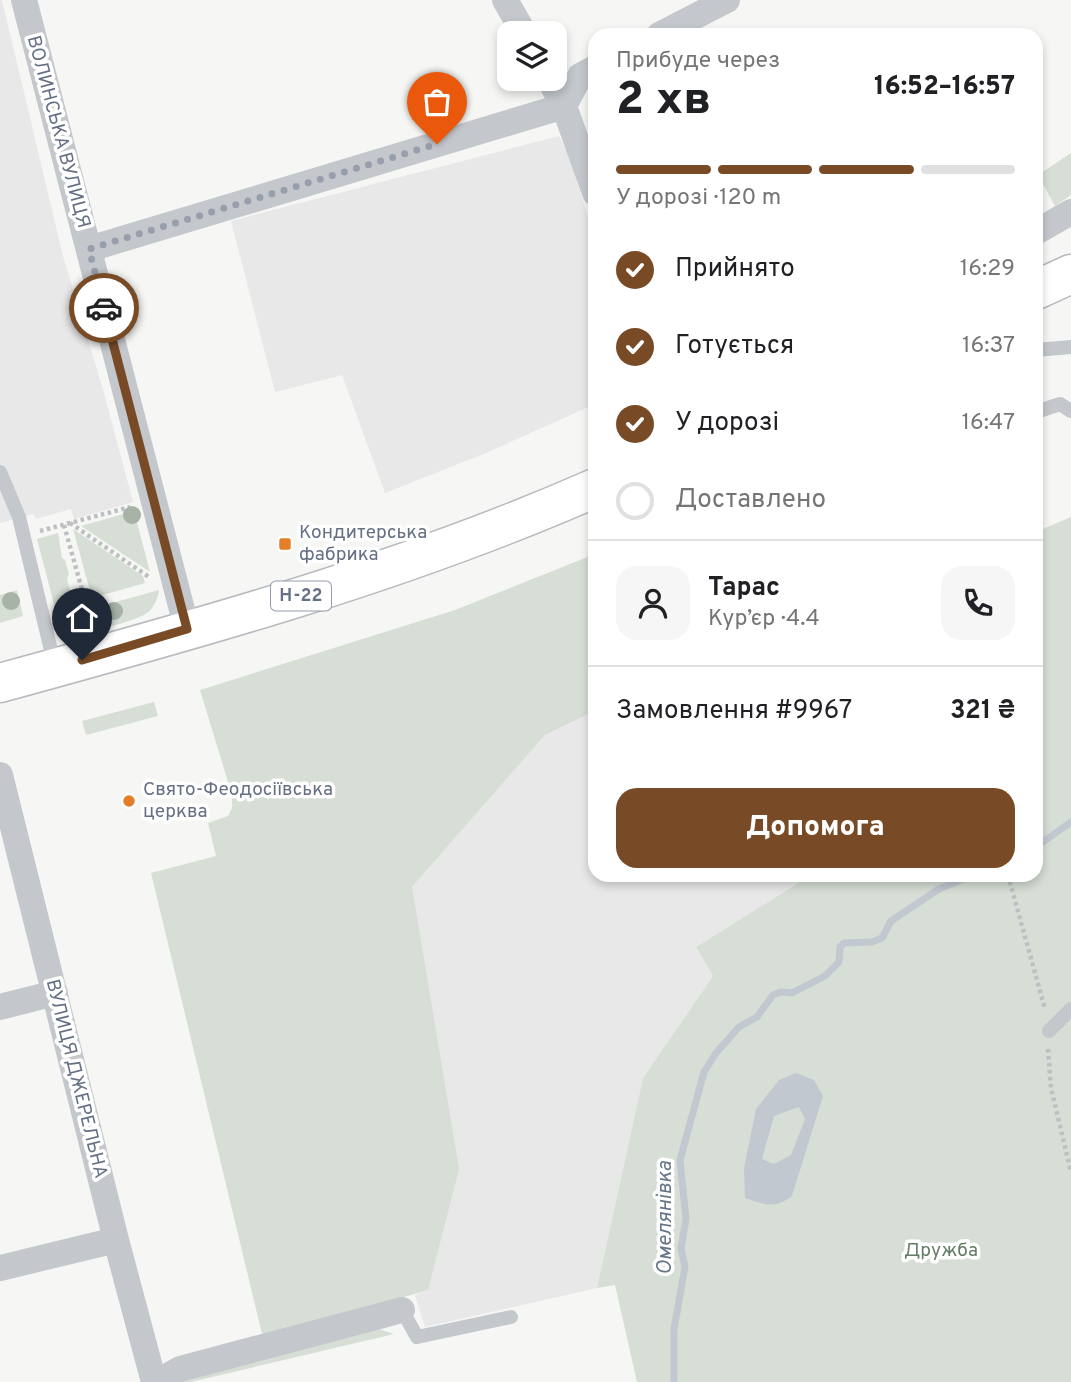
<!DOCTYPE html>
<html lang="uk">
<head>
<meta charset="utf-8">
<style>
  :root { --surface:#fff; --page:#f6f6f6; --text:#202124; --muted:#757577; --line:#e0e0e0; --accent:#784b26 }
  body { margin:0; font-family:Overpass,sans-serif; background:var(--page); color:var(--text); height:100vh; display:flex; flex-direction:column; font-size:26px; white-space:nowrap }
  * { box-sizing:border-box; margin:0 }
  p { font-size:23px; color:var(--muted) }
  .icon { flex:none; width:38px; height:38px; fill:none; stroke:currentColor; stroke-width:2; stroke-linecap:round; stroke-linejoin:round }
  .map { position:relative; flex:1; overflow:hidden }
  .drawer { position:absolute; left:588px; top:28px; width:455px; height:854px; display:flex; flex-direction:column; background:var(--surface); border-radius:21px; box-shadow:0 4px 10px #0003 }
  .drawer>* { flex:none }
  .controls { position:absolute; left:497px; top:21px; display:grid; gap:14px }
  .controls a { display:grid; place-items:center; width:70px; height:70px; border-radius:14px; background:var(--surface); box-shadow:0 4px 10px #0003; font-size:35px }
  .pin { position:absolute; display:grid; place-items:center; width:60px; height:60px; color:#fff; margin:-72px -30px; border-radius:50% 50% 50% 0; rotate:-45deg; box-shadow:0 0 7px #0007 }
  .pin .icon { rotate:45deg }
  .courier { position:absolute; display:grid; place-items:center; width:70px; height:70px; margin:-35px; border:5px solid #784b26; border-radius:50%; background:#fff; color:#222; box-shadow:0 2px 9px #0007 }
  .head em { font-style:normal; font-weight:800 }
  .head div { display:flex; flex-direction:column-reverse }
  .head { display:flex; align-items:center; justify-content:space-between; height:119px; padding:0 28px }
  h1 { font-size:46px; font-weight:800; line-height:52px }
  .bar { display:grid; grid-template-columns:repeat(4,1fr); gap:10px 7px; align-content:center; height:84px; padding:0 28px }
  .bar i { height:9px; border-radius:5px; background:var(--line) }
  .bar .active { background:var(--accent) }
  .bar p { grid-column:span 4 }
  .line { display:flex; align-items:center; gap:18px; padding:0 28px; border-top:2px solid var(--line) }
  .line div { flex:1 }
  .round { display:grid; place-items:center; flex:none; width:74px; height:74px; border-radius:21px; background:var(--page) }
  ol { padding:0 28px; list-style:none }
  li { display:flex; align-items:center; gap:21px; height:77px }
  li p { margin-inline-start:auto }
  li .icon { padding:7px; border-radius:50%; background:var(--accent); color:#fff; stroke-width:4 }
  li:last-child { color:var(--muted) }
  li i { width:38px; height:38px; border:4px solid var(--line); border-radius:50% }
  .cta { display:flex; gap:14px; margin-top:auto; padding:14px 28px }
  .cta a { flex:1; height:80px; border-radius:21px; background:var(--accent); color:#fff; font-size:28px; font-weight:800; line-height:80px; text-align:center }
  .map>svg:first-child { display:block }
  .built { fill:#e7e8e7 }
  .green { fill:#d6ded5 }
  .water { fill:#c2c8d0; fill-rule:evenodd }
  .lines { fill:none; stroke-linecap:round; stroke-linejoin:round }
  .stream { stroke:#c2c8d0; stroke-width:7 }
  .primary-casing { stroke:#b7babf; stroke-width:41 }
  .path { stroke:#bebfc2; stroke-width:4.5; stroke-dasharray:3.5 3.5; stroke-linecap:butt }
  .service { stroke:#c4c7cb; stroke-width:14 }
  .minor { stroke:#c4c7cb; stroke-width:26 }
  .primary { stroke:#fff; stroke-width:38 }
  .tree { fill:#a6b3a6 }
  .done { stroke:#989fac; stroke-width:7; stroke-dasharray:0 12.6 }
  .route { stroke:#784b26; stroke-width:9 }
  .poi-dot { fill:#e37f28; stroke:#fff; stroke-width:2.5 }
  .labels { text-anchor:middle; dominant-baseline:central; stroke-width:7; stroke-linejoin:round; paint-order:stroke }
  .shield { fill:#fff; stroke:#949baa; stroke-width:2 }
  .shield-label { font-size:18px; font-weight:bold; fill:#667085 }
  .street-label { font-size:19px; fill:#667085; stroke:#fff }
  .poi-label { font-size:19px; fill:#667085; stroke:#fff; text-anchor:start }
  .park-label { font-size:19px; fill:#657c66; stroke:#fff }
  .water-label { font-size:21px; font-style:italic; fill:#677788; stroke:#fff }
</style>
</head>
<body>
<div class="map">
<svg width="1071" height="1382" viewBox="0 0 1071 1382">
  <rect width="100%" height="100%" fill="#f6f7f4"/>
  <path class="built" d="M0,0H2L63,256L104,393L133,502L74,519L71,509L36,519L33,514L0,523Z
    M559,136L568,154L595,239V404L486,453L385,493L342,375L275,392L231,221Z
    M595,711V875H811L696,947L713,976L643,1078L597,1288L425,1327L415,1295L428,1290L412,887L545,735Z"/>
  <path class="green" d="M1071,153V195L1055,206L1038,175Z
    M134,511L150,572L81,526Z
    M1071,517V1382H637L615,1285L597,1288L643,1078L713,976L696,947L811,875H1036V532Z
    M73,529L143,576L145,583L92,598Z
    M58,533L62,558L65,560L69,574L67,578L70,592L74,593L76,603L55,608L37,539Z
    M595,554V711L545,735L412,887L459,1169L428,1290L263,1338L151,873L216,856L208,823L228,816L232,808V795L200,690L455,610Z
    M17,590L23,616L0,623V595Z
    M159,590C158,598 154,608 147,613C138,620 82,636 72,633C63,631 60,625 58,618Z
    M154,702L158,716L86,735L82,721Z
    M376,1328L394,1334L191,1382H178Z"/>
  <path class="water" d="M796,1073L814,1080L823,1096L792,1196C775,1209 765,1205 745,1198L744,1168L756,1109L779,1080ZM799,1107L805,1119L791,1155L774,1164L762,1159L774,1116Z"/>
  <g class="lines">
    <path class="stream" d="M1036,847L1071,822
      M674,1382V1329L685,1267L681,1248L686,1219L680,1160L704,1072L716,1053L739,1027L757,1017L773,995L781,992L792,993L825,976L839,962L840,947L844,943L872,942L882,938L891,921L939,889L973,875"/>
    <g class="primary-casing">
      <path id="primary" d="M1036,290L1071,274
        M0,683C201,628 404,572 595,488"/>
    </g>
    <path class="path" d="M70,523L149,577
      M64,525L86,604
      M40,531L130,507
      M1008,875L1045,1009
      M1048,1049L1051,1088L1071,1172"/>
    <path class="service" d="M1036,350L1071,347
      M1036,412L1060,404L1071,411
      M0,472L19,517L55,667
      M1049,1031L1071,1009
      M402,1310L417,1337L511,1317"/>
    <path class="minor" d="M24,0L187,629
      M505,0L524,33
      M659,35L727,0
      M549,79L564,106L595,193
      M1036,232L1071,212
      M89,249L564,106L580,76L595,68
      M0,775L116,1240L154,1382
      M0,1007L55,993
      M0,1268L116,1240
      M157,1382L180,1369L402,1310"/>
    <use href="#primary" class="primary"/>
  </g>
  <g class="tree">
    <circle cx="132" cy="515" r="9"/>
    <circle cx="11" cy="601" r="9"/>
    <circle cx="114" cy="611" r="9"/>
  </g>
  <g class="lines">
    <path class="done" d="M104,308L89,249L437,144"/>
    <path class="route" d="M82,660L187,629L104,308"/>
  </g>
  <g class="poi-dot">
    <rect x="278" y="537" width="14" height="14" rx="3.5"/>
    <circle cx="129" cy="801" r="7"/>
  </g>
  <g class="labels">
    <rect class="shield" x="271" y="581.5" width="60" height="29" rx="5"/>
    <g class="shield-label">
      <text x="301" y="596">Н-22</text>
    </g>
    <g class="street-label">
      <text transform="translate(58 132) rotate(75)">ВОЛИНСЬКА ВУЛИЦЯ</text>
      <text transform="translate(76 1079) rotate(76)">ВУЛИЦЯ ДЖЕРЕЛЬНА</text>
    </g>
    <g class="poi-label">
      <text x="299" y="533">Кондитерська<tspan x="299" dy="22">фабрика</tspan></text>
      <text x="143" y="790">Свято-Феодосіївська<tspan x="143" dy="22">церква</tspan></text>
    </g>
    <g class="park-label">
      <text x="941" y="1251">Дружба</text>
    </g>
    <g class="water-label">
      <text transform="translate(665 1218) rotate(-90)">Омелянівка</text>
    </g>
  </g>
</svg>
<div class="controls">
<a><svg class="icon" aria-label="layers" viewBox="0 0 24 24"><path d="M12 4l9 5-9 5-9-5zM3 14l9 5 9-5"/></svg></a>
</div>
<div class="pin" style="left:437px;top:144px;background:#ea580c"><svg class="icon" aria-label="bag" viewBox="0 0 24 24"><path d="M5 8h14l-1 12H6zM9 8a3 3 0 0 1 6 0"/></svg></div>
<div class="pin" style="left:82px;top:660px;background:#1f2937"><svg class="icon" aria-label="home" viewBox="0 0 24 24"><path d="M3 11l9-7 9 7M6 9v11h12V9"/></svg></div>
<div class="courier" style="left:104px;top:308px"><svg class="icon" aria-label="car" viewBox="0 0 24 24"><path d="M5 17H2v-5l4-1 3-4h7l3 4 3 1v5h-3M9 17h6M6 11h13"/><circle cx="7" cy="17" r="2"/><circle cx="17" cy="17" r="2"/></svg></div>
<section class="drawer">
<div class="head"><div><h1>2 хв</h1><p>Прибуде через</p></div><em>16:52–16:57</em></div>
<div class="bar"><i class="active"></i><i class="active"></i><i class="active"></i><i></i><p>У дорозі · 120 m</p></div>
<ol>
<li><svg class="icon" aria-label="check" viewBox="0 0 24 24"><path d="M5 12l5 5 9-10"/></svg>Прийнято<p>16:29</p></li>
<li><svg class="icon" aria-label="check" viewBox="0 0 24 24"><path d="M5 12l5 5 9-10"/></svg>Готується<p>16:37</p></li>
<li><svg class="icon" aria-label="check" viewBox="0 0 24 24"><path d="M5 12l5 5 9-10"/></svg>У дорозі<p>16:47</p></li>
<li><i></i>Доставлено</li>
</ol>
<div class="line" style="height:126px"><a class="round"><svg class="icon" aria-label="person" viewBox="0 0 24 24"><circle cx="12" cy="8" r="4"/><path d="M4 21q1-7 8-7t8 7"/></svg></a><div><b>Тарас</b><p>Кур’єр · 4.4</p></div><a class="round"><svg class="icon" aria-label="phone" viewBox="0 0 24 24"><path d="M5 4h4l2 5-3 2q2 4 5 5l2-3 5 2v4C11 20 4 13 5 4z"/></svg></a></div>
<div class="line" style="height:91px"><div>Замовлення #9967</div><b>321 ₴</b></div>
<div class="cta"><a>Допомога</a></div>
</section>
</div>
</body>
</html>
